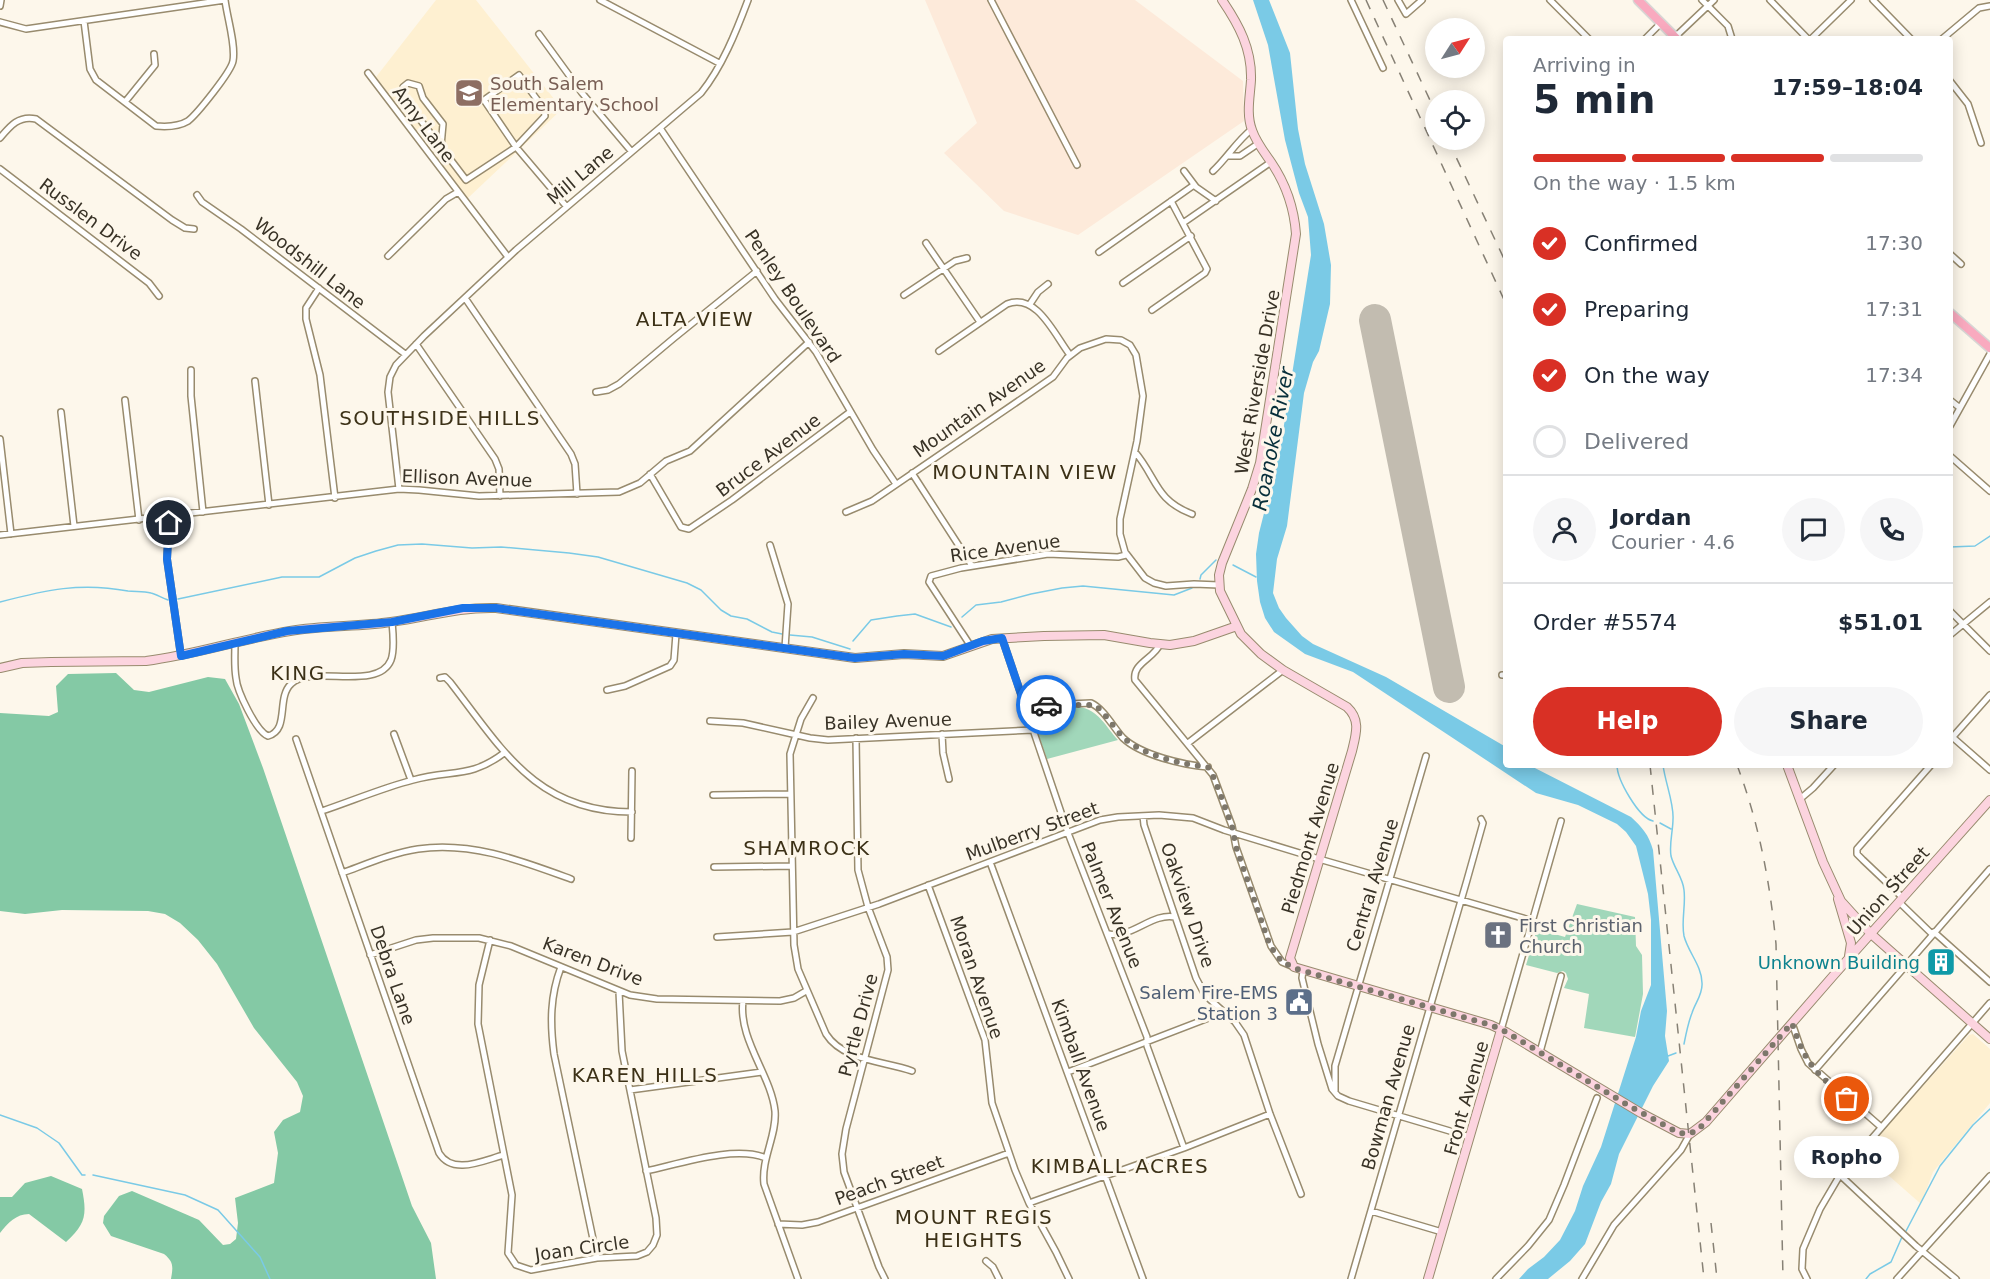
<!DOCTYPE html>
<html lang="en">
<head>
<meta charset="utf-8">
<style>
  :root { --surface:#fff; --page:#f6f6f7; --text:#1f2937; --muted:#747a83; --line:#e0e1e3; --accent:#d93025 }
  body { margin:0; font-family:"DejaVu Sans",sans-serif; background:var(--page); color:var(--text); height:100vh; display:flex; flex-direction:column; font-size:22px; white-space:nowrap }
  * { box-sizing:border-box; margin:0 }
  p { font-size:20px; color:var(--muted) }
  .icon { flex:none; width:33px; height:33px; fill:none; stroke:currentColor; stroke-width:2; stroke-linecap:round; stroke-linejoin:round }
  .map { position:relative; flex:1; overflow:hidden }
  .panel { position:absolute; left:1503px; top:36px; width:450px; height:732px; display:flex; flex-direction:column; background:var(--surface); border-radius:6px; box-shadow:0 3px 15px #0003 }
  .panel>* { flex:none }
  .needle { width:39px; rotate:54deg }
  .tools { position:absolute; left:1425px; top:18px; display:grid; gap:12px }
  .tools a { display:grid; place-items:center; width:60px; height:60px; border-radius:50%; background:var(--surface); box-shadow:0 3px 15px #0003; font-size:30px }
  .pin { position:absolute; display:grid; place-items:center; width:51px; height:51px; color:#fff; margin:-26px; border:3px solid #fff; border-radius:50%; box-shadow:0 2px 6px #0007 }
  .courier { position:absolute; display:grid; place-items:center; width:60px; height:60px; margin:-30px; border:4px solid #1a73e8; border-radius:50%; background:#fff; color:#222; box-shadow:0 2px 8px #0007 }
  .bubble { position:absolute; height:42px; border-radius:21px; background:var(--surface); box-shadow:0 3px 15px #0003; font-size:20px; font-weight:600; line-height:42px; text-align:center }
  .headline em { font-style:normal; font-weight:600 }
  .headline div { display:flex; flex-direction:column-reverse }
  .headline { display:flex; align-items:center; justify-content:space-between; height:102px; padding:0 30px }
  h1 { font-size:39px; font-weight:600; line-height:45px }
  .bar { display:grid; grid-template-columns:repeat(4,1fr); gap:9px 6px; align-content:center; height:72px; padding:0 30px }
  .bar i { height:8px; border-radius:4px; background:var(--line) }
  .bar .selected { background:var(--accent) }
  .bar p { grid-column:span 4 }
  .line { display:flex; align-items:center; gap:15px; padding:0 30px; border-top:2px solid var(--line) }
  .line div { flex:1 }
  .round { display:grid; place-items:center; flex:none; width:63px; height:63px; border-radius:32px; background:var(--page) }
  ol { padding:0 30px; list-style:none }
  li { display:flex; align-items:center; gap:18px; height:66px }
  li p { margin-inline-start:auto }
  li .icon { padding:6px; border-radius:50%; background:var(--accent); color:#fff; stroke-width:4 }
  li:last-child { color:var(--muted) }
  li i { width:33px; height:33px; border:3px solid var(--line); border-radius:50% }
  .primary-button { display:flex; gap:12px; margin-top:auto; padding:12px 30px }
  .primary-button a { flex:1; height:69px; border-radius:36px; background:var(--accent); color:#fff; font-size:24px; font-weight:600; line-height:69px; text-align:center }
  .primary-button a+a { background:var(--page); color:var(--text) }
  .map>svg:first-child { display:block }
  .built { fill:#fef0d1 }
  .industrial { fill:#fdeada }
  .green { fill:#a1d7ba }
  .forest { fill:#84c9a5 }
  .water { fill:#7acae6 }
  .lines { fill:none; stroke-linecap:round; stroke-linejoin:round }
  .stream { stroke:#7acae6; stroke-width:1.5 }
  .runway { stroke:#c2bcb0; stroke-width:32 }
  .street-casing { stroke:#988b6e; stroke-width:8 }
  .secondary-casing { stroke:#988b6e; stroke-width:10 }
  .primary-casing { stroke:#d7d6d4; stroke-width:11 }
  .street { stroke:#fff; stroke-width:5 }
  .secondary { stroke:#fcd4df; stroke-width:8 }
  .primary { stroke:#f9aabf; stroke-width:8 }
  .rail { stroke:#878175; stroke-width:1.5; stroke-dasharray:10 10; stroke-linecap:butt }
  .done { stroke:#7d776b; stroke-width:6; stroke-dasharray:0 10.8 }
  .route { stroke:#1a73e8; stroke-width:8 }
  .labels { text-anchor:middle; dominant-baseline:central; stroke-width:6; stroke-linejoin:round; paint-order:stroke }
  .education-label { font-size:18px; fill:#785e54; stroke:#fdf7eb; text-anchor:start }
  .street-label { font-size:18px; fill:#383226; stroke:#fdf7eb }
  .worship-label { font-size:18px; fill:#5b616d; stroke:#fdf7eb; text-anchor:start }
  .culture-label { font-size:18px; fill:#0d838f; stroke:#fdf7eb; text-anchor:end }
  .service-label { font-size:18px; fill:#4e5e75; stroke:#fdf7eb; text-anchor:end }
  .neighbourhood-label { font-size:20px; letter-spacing:1.5px; fill:#3c3117; stroke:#fdf7eb }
  .water-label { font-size:20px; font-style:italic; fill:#062e3a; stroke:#fdf7eb }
</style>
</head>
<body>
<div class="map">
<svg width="1990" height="1279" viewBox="0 0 1990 1279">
  <rect width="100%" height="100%" fill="#fdf7eb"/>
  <path class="built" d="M436,0H476L562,109L468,198L376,77Z
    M1973,1034L1990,1049V1103L1933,1172L1921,1204L1863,1153L1969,1035Z"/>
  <path class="industrial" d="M925,0H1135L1243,81L1244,121L1078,235L1004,211L944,153L977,123Z"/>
  <path class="green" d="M1079,707C1098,709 1106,727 1118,740L1047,759L1030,710L1032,708Z
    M1577,904L1635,917L1636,946L1642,955L1643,994L1635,1037L1584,1028L1589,994L1564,988L1568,979L1566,973L1563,971L1557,973L1526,965L1537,929L1565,937Z"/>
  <path class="forest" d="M116,673L134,690L149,692L208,677L225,679L239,704L263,768L412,1206L431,1243L436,1279H171C173,1267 174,1262 164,1254L111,1236L103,1223L104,1216L119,1196L132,1191L199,1220L223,1245L230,1244L236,1239L238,1223L235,1198L274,1183L278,1153L274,1132L283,1120L300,1112L303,1096L297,1082L254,1028L217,964L198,940L180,923L165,914L148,911L62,910L25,914L0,911V713L49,716L58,712L56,686L68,674Z
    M51,1176L82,1189C87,1214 86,1224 66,1242L29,1214C16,1214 8,1223 0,1233V1197H12L25,1183Z"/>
  <path class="water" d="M1253,0H1269L1290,53L1298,129L1305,164L1324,224L1331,265L1330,304L1319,351L1313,362L1304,393L1287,526L1277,559L1273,593L1279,608L1286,618L1302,636L1313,644L1386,677L1506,747V765H1529L1631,817C1642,827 1649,835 1653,850L1667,1011L1665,1036L1669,1061L1653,1086L1619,1154L1611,1184L1601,1202L1585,1244L1570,1261L1548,1279H1519L1528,1269L1544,1257L1560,1240L1575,1211L1583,1186L1601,1147L1636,1037L1641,1011L1651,985V920L1648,894L1636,846L1626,832L1617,824L1578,805L1536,793L1353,672L1305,654L1274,632L1265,618L1260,602L1257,581L1256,554L1259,533L1280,450L1311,255L1308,217L1299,193L1285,140L1268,45Z"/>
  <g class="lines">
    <path class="stream" d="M1950,547L1975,546L1990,536
      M1233,565L1256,577
      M1200,579L1201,575L1216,560
      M178,599L282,577H319L355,558L376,551L398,545L422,544L472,548L501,547L569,553L598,557L687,583L701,590L721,610L731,616L747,619L772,632L782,634
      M0,602C46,590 80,582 128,591C135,592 143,591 151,593C156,594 162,598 168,600
      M962,617L976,605L1001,602L1031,594L1062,588L1083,586L1174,595L1192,588
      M790,635L812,637L850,649
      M853,641L871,620L897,616L915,614L951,627
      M1617,765C1617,780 1639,818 1653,821
      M1663,765C1665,782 1674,803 1673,819C1673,831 1669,844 1671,856C1674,868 1683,878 1684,890C1686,905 1681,921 1684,936C1688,952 1702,966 1702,983C1703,994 1695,1003 1692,1013C1688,1023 1686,1034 1684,1044
      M1660,823L1671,829
      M1668,1056L1676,1053
      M0,1115L37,1128L59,1143L82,1175H85
      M93,1175L185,1195L218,1210L260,1257L270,1279
      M1905,1233L1940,1166L1973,1125L1990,1109
      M1866,1279L1870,1274L1891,1262L1902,1237"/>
    <path class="runway" d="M1375,320L1449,687"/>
    <g class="street-casing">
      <path id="street" d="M600,0L719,63
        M991,0L1077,165
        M1351,0L1383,68
        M1398,0L1406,14L1422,0
        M1550,0L1589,39
        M1702,0L1728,26L1732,39
        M1770,0L1808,39
        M1873,0L1911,39
        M0,6L1,0
        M84,21L90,69L96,80L156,126C167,127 178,127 188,121C197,114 231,72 233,61C236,45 227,17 225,0
        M0,22L26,29L225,0
        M539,34L582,93L631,151
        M1675,37L1714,0
        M1645,39L1661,23
        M1811,39L1851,0
        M1942,39L1979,8L1990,6
        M368,73L508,257
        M1950,81L1968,104L1981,143
        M125,102L155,65L154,54
        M660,128L775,299L816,352L873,450L896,484
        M0,138C10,126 19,115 36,119L172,220L185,228L194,229
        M441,146L443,124L423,98L419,86L408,83L403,87V97L466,180L516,147L545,116L544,109L519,75L484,100L516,147L566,206
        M1228,156H1240L1259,143
        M0,169L149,283L159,296
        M1184,171L1196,187L1216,201
        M1213,171C1227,158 1236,142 1252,129
        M197,195L202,202L241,229L405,354
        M1183,223L1271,162
        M926,243L980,322
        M1099,252L1194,185
        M1950,254L1961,264
        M388,256L446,199L458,192
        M1123,283L1191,236
        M319,288L306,308V319L320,375L335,498
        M904,295L955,261L967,258
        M465,298L571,454L575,464L577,494
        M1030,304L1038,292L1048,284
        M1152,310L1205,273L1207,269L1171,201
        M416,344L495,459L499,469L500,496
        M939,351L1007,304C1037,292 1055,336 1070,355
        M191,370V396L203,512
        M255,381L269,505
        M596,392L608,390L619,384L674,338L757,271
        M125,400L139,520
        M1950,400L1960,408
        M61,412L74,526
        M1950,426L1990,354
        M0,439L11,534
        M1135,452C1157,478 1155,500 1192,514
        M1950,456L1990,491
        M912,473L972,566
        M650,474L681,527L689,529L732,500L850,412
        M399,489L388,392L390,377L396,365L424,336L516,250L701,93C722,67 736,32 748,0
        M846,512L872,501L1030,393L1053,377L1067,358L1080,348L1106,339L1121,340L1130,345L1136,355L1143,396L1137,441L1120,519V534L1125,552L1145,578L1154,583L1166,586L1194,584L1219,585
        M169,515L167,559L181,656
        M0,535L399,489L419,490L479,496L619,492L640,483L666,461L690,451L809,342
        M770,545L788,604L785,648
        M1950,611L1990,651
        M1950,635L1990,602
        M1002,638L1068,833L1147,1037V1046L1184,1148
        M235,643C235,655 234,666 236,678C237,691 256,731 268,736C290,730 276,698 291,684C311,664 378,692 391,660C395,649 393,633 392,622
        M1160,644C1155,658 1132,663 1135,680L1213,775L1232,826L1236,847L1271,946L1282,962L1294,967
        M970,645L929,582L931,576L961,568L1048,554L1118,557L1126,555
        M1502,675H1506
        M440,678L445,677L450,682C502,749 536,812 632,812
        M607,690L625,686L670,666L674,660L676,634
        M813,698L801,719L790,754L794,945L798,969L826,1034C843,1061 884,1061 912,1071
        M1025,706L1091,703C1104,709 1113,727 1123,738C1141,755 1183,765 1208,767
        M710,721L743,723L810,738L828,740L1033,730
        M394,734L411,780
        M942,734L943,753L949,779
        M1950,735L1990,770
        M856,738L858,870L868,907L887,957L888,970L846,1129L842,1154L844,1172L879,1267L885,1279
        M296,739L439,1153C453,1176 484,1160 504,1155
        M1950,740L1990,695
        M1188,743L1283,670
        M713,795L790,794
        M1800,799L1813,788L1834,765
        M322,811C352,801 382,788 413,780C451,769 470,779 504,753
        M1143,816L1144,825L1196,978L1205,995L1235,1022L1244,1035L1270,1114L1301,1194
        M631,838L632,771
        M990,862L1143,1279
        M714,867L792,866
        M342,873C367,864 392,853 418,849C471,841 522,861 571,879
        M928,885L985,1040L992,1103L1015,1170L1029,1203L1056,1252L1069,1279
        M1903,898L1863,860L1857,854V849L1931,765
        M1899,902L1932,934
        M1934,932L1990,982
        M1109,934C1131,939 1153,912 1175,917
        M717,937L793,932L879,904L1100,820L1118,817L1159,815L1193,818L1224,830L1319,859L1533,921
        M490,940L479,985L478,1024L512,1195L508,1253L516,1265L531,1270L597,1258L637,1256L647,1252L653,1245L657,1235L656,1218L622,1051L619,992
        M370,955L416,940L433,938H479L511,946L630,995L657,999L780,1001L794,998L806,991
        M561,967C550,996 550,1023 554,1054L597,1258
        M1303,971L1302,978L1318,1044L1332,1089L1338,1096L1349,1101L1470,1137
        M743,1001C738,1039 771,1075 775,1111C777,1135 761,1159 764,1184L798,1279
        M1792,1023L1801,1049L1808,1063L1881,1127
        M1501,1030L1561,821
        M1540,1052L1561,976
        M1815,1070L1990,869
        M1068,1072L1224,1012
        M630,1090L762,1072
        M1335,1092V1066L1426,756
        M646,1171C679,1164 735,1145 766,1158
        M1840,1175L1916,1246L1956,1279
        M1029,1203L1184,1148L1270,1114
        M1371,1211L1442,1232
        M778,1224L802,1225L818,1222L1009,1153
        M986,1261L993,1267L999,1279
        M1351,1279L1467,880L1483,823L1481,819
        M1496,1279L1528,1246L1549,1220L1564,1185L1597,1098
        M1582,1279L1614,1225L1681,1150L1690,1134
        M1807,1279L1802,1269L1803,1249L1820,1209L1840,1175L1990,1003
        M1897,1279L1990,1176"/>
    </g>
    <g class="secondary-casing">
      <path id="secondary" d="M1222,0C1239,25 1252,49 1251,80C1250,97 1246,114 1252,130C1256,142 1264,152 1271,162C1286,184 1294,207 1296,234L1260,463L1252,489L1222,563L1219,575L1220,591L1241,634L1261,654L1283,670L1347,707C1361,720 1356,734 1352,751L1290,958L1294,967L1491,1025L1506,1032L1641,1113L1679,1133L1690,1134L1706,1122L1833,976L1990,800
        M0,668L22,663L51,662L146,661C195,655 241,639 290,631C323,625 358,627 391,622C429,617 456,607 496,608L855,658L904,654L943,656L992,639L1044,636L1104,635L1150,643L1170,645L1194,641L1237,626
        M1787,765L1823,862L1841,901L1870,933L1990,1039
        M1838,899L1851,943L1849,956
        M1428,1279L1501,1030"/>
    </g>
    <g class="primary-casing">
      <path id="primary" d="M1638,0L1677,39
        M1950,313L1990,348"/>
    </g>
    <use href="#street" class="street"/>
    <use href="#secondary" class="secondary"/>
    <use href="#primary" class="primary"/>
    <path class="rail" d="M1366,0L1506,304
      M1383,0L1436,113
      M1448,140L1506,263
      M1650,765L1704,1279
      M1737,765C1759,823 1770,882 1776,944L1783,1279
      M1711,1223L1717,1279"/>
  </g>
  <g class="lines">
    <path class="done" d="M1046,705H1095C1106,714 1113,727 1123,737C1141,755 1183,765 1208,767L1215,780L1232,826L1236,847L1270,946L1282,962L1297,969L1491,1025L1506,1032L1631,1107L1679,1133L1688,1134L1698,1130L1792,1023C1806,1065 1814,1071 1847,1099"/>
    <path class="route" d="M169,523L167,559L181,656L287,631L392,622L463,608H496L855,658L904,654L943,656L983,641L1002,638L1025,706L1046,705"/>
  </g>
  <defs>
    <g id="school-square" transform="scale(1.5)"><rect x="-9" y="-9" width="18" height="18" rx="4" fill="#8d6e63" stroke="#fdf7eb"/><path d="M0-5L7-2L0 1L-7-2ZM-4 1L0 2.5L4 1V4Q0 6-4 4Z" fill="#fff"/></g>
    <g id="church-square" transform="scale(1.5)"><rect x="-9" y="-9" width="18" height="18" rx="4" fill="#6b7280" stroke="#fdf7eb"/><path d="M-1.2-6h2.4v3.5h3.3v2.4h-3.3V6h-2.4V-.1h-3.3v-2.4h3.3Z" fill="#fff"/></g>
    <g id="building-square" transform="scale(1.5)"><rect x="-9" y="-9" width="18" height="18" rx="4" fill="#0f9aa8" stroke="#fdf7eb"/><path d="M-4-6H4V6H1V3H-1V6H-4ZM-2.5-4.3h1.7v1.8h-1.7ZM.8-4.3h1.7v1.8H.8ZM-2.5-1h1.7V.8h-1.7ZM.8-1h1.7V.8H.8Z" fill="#fff"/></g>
    <g id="civic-square" transform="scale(1.5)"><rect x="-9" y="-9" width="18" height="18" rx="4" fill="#5c6f8a" stroke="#fdf7eb"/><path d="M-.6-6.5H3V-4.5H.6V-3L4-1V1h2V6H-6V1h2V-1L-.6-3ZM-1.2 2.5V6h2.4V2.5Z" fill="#fff"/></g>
  </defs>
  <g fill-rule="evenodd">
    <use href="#school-square" x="469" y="93"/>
    <use href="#church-square" x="1498" y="935"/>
    <use href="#building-square" x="1941" y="962"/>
    <use href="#civic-square" x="1299" y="1002"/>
  </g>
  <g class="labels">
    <g class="education-label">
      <text x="490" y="83">South Salem<tspan x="490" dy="21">Elementary School</tspan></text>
    </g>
    <g class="street-label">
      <text transform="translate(424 124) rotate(53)">Amy Lane</text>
      <text transform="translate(580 175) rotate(-40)">Mill Lane</text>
      <text transform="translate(91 219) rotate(37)">Russlen Drive</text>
      <text transform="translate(310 263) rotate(38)">Woodshill Lane</text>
      <text transform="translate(793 296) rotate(56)">Penley Boulevard</text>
      <text transform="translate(1257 382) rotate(-80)">West Riverside Drive</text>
      <text transform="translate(979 408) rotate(-35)">Mountain Avenue</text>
      <text transform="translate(768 455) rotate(-37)">Bruce Avenue</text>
      <text transform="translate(467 478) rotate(2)">Ellison Avenue</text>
      <text transform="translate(1005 548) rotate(-8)">Rice Avenue</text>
      <text transform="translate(888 721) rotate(-2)">Bailey Avenue</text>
      <text transform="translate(1032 831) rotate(-20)">Mulberry Street</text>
      <text transform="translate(1310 838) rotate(-73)">Piedmont Avenue</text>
      <text transform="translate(1372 885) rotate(-73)">Central Avenue</text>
      <text transform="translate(1888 891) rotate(-48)">Union Street</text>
      <text transform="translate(1112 905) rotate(68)">Palmer Avenue</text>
      <text transform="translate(1188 905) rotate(71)">Oakview Drive</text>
      <text transform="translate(593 961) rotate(21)">Karen Drive</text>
      <text transform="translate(393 975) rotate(71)">Debra Lane</text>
      <text transform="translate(977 977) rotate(71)">Moran Avenue</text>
      <text transform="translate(858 1025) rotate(-75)">Pyrtle Drive</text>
      <text transform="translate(1081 1065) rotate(70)">Kimball Avenue</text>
      <text transform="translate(1388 1097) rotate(-74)">Bowman Avenue</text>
      <text transform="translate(1466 1098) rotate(-74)">Front Avenue</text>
      <text transform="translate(889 1180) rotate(-20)">Peach Street</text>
      <text transform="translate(582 1248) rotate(-8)">Joan Circle</text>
    </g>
    <g class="worship-label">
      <text x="1519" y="925">First Christian<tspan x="1519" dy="21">Church</tspan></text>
    </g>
    <g class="culture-label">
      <text x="1920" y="962">Unknown Building</text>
    </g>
    <g class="service-label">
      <text x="1278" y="992">Salem Fire-EMS<tspan x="1278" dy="21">Station 3</tspan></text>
    </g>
    <g class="neighbourhood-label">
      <text x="695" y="319">ALTA VIEW</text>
      <text x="440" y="418">SOUTHSIDE HILLS</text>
      <text x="1025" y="472">MOUNTAIN VIEW</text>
      <text x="298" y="673">KING</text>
      <text x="807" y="848">SHAMROCK</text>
      <text x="645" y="1075">KAREN HILLS</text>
      <text x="1120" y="1166">KIMBALL ACRES</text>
      <text x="974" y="1217">MOUNT REGIS<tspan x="974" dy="23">HEIGHTS</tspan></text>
    </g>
    <g class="water-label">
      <text transform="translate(1273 439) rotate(-79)">Roanoke River</text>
    </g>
  </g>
</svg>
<div class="tools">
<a><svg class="needle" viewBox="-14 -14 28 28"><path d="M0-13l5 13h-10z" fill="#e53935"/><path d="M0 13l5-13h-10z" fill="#747a83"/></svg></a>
<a><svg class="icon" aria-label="locate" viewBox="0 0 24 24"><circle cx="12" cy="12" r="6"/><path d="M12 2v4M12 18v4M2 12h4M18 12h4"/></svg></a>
</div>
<div class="pin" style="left:1847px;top:1099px;background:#ea580c"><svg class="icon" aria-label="bag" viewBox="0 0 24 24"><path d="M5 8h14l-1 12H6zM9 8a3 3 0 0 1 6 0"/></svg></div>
<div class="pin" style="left:169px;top:523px;background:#1f2937"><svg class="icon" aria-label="home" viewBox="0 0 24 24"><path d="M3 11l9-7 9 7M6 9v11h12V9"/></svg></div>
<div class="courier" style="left:1046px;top:705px"><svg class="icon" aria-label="car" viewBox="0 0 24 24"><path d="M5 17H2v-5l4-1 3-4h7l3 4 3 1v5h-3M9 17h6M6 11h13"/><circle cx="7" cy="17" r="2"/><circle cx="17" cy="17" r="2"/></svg></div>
<div class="bubble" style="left:1794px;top:1136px;width:105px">Ropho</div>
<section class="panel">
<div class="headline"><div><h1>5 min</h1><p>Arriving in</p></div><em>17:59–18:04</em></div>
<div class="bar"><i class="selected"></i><i class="selected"></i><i class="selected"></i><i></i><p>On the way · 1.5 km</p></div>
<ol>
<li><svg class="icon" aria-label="check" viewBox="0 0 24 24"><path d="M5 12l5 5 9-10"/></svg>Confirmed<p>17:30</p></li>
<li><svg class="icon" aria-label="check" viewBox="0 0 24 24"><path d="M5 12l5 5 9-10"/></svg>Preparing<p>17:31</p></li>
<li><svg class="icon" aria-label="check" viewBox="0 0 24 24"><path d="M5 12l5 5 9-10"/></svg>On the way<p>17:34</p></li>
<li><i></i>Delivered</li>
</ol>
<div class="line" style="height:108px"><a class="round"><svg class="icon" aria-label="person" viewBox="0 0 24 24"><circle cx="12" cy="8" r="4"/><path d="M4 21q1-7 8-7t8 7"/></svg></a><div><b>Jordan</b><p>Courier · 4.6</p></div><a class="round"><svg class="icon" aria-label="chat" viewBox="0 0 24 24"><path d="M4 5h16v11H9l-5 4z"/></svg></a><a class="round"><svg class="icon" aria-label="phone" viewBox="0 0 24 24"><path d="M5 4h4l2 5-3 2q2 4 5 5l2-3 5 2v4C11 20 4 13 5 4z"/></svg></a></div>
<div class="line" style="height:78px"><div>Order #5574</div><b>$51.01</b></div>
<div class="primary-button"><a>Help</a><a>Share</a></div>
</section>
</div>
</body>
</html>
